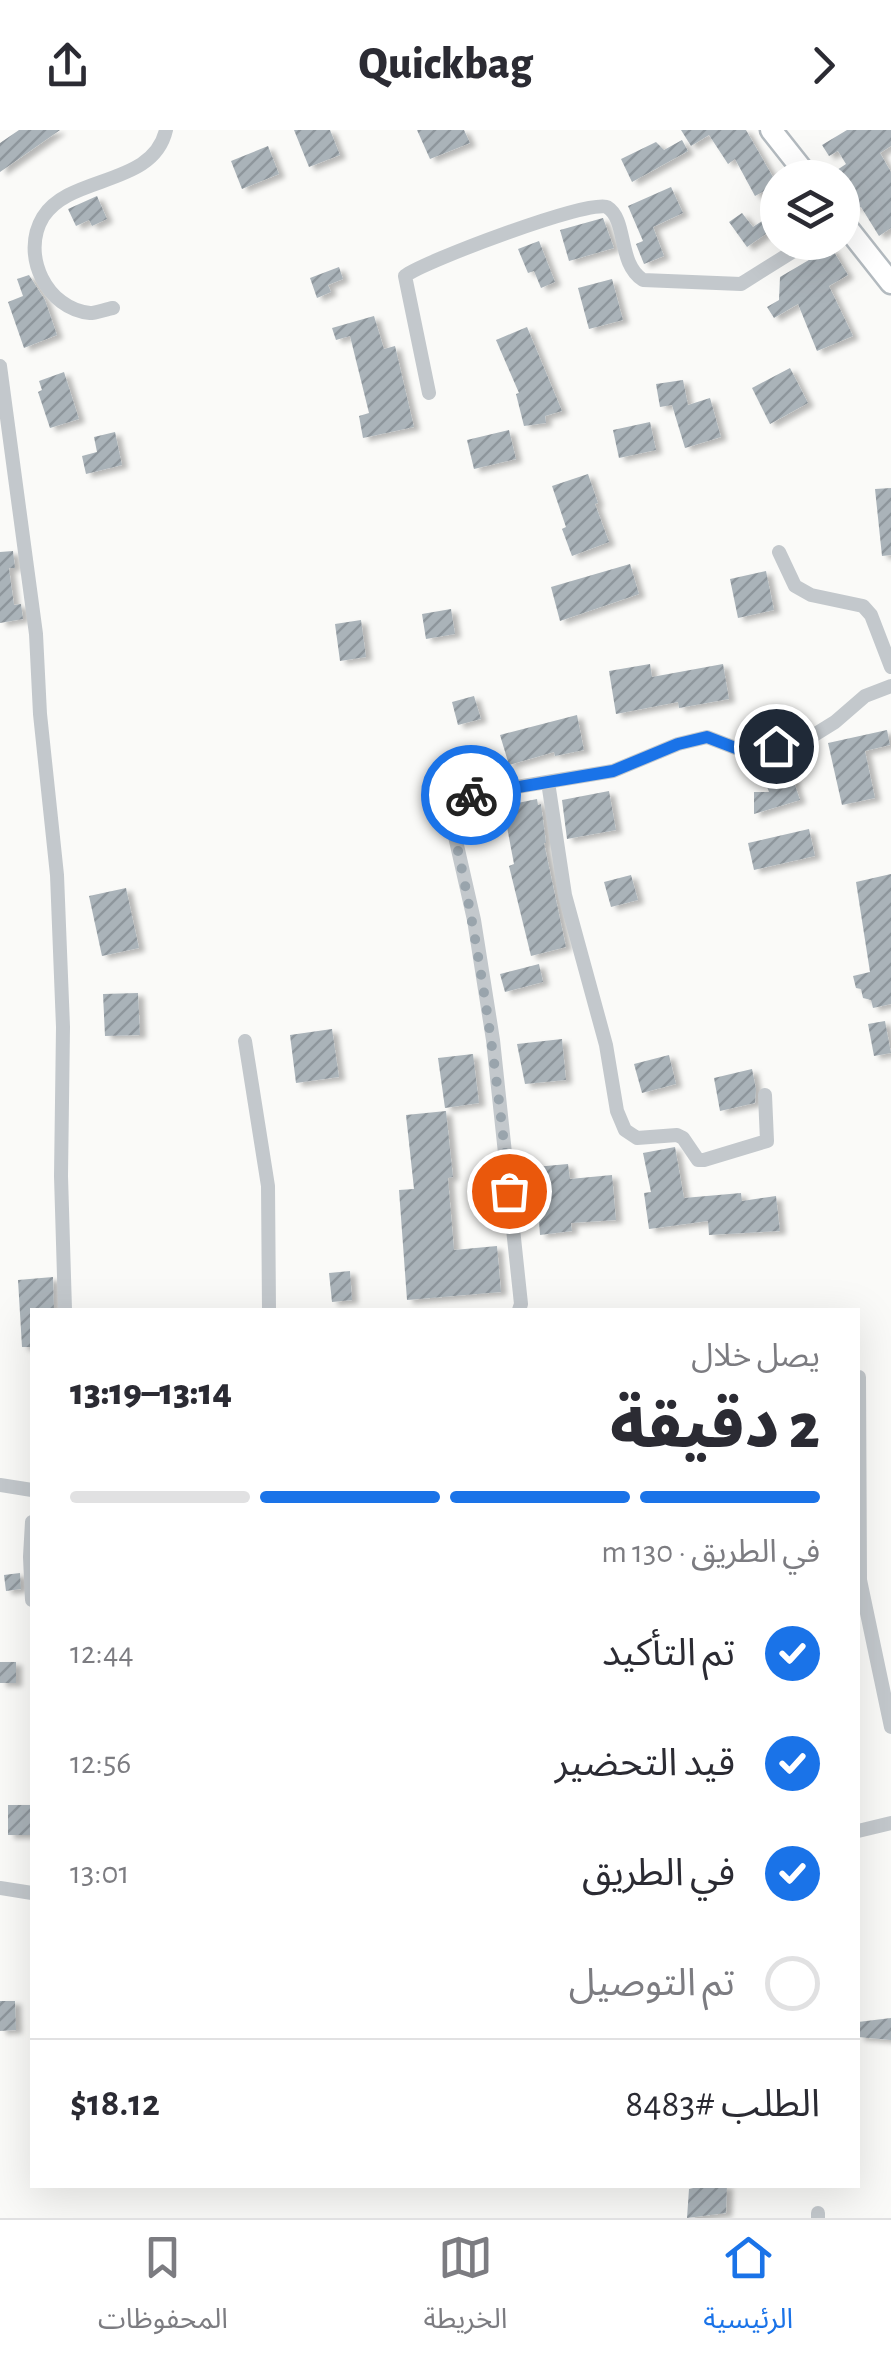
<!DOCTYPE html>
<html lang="ar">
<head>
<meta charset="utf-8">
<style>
  :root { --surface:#fff; --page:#f2f2f3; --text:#2b2b33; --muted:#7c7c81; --line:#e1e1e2; --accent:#1a73e8 }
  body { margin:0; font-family:"Alegreya Sans","Noto Sans Arabic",sans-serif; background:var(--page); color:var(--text); direction:rtl; height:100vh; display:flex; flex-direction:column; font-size:38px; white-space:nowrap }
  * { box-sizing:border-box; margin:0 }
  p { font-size:32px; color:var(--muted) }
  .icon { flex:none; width:55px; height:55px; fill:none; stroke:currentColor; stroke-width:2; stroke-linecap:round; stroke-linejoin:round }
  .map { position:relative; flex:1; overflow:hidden; direction:ltr }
  .drawer { position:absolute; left:30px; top:1178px; width:830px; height:880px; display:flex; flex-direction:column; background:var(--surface); border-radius:0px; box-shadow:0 10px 40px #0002; direction:rtl }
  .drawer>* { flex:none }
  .fabs { position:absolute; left:760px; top:30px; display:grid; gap:20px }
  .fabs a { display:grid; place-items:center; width:100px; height:100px; border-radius:50%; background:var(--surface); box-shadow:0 10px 40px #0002; font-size:50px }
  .pin { position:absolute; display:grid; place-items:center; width:85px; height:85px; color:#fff; margin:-42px; border:5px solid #fff; border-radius:50%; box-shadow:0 2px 10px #0007 }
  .courier { position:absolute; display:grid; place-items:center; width:100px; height:100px; margin:-50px; border:8px solid #1a73e8; border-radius:50%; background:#fff; color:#222; box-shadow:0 2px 12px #0007 }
  .head em { font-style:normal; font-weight:800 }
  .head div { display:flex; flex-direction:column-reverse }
  .head { display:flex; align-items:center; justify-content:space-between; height:170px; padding:0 40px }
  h1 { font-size:65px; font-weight:800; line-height:75px }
  .bar { display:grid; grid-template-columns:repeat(4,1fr); gap:15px 10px; align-content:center; height:120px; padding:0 40px }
  .bar i { height:12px; border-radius:8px; background:var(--line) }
  .bar .selected { background:var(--accent) }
  .bar p { grid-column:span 4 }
  .line { display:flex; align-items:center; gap:25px; padding:0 40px; border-top:2px solid var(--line) }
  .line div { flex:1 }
  ol { padding:0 40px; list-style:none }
  li { display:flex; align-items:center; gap:30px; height:110px }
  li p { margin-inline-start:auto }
  li .icon { padding:10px; border-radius:50%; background:var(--accent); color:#fff; stroke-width:4 }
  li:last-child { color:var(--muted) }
  li i { width:55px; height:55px; border:5px solid var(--line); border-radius:50% }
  header { display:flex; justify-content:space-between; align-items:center; height:130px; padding:0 40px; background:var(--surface); font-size:45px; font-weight:800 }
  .tab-bar { display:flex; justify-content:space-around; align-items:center; height:140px; border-top:2px solid var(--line); background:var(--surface); font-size:28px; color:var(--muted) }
  .tab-bar a { display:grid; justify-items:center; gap:5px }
  .tab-bar .selected { color:var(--accent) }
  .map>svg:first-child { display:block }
  .building { fill:url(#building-hatch); filter:url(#shadow) }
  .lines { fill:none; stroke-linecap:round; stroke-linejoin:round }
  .secondary-casing { stroke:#b3babf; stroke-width:25 }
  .street { stroke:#c3c8cc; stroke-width:14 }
  .secondary { stroke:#fff; stroke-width:20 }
  .done { stroke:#99a4ac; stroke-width:10; stroke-dasharray:0 18 }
  .route { stroke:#1a73e8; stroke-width:12 }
</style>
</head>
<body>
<header><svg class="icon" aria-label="forward" viewBox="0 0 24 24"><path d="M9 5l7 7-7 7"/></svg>Quickbag<svg class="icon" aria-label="share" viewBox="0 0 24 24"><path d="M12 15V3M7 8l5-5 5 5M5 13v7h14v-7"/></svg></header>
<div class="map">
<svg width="891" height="2088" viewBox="0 0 891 2088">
  <defs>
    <pattern id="building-hatch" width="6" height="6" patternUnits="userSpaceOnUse" patternTransform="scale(2.5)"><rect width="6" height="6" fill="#aab3b9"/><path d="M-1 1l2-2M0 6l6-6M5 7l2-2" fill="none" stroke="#8e969c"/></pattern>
    <filter id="shadow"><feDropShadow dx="6" dy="3.5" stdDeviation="2.5" flood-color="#0004"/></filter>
  </defs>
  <rect width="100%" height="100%" fill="#fafaf8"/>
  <path class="building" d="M19,0H60L0,42V13Z
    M294,0H330L340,25L309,37Z
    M417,0H464L470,13L430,29Z
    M681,0H746L777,54L755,66L735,29L728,34L709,5L691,16Z
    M847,0H891V16L880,23L891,42V98L879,106L861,77L857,79L837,40L846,34L838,21L829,26L822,15Z
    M682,10L688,21L632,52L621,29L656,12L664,20Z
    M268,16L279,44L242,59L231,31Z
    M671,57L683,83L653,97L664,126L644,134L636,114L643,111L628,76Z
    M97,66L107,89L92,96L89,90L76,96L68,79Z
    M742,83L753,97L762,91L770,101L747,117L729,92Z
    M603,88L614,118L569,131L560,100Z
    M539,111L555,152L541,158L534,141L528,143L518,119Z
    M831,117L848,145L829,156L853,206L817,221L798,174L774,188L767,177L779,170L780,147Z
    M339,137L343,149L328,155L331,162L317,168L310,148Z
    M29,145L45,170L57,205L24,218L8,172L23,166L17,149Z
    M612,149L623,190L589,199L578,158Z
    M374,186L384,219L395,216L414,297L363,308L359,286L369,283L350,206L336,210L332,198Z
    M527,197L562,281L545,286L546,293L524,296L516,264L519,263L496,210Z
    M790,238L808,273L770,294L752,258Z
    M64,242L79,289L50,298L38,262L42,260L39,251Z
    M683,250L688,275L710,268L721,307L685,318L672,275L660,277L656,254Z
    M650,292L656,320L619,328L613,300Z
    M509,300L516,329L474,339L467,310Z
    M115,302L122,335L86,344L82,326L97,322L94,307Z
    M588,344L598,373L595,374L609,412L572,426L562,399L566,397L552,356Z
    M891,358V425L882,426L875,359Z
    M13,421L15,438H9L14,475L21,474L23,489L0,493V422Z
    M630,434L639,464L560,491L551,457Z
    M766,441L774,480L738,488L730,449Z
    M451,479L455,504L426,509L422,484Z
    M361,490L366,527L340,531L335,494Z
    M650,534L652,547L723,534L729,569L679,578L678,572L616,584L609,541Z
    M474,566L481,589L458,595L452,572Z
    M577,585L584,620L555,626L554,622L509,635L500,605Z
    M887,600L890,615L865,621L875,668L842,675L828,613Z
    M791,643L800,670L754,684V662H769L765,651Z
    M609,661L616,700L567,709L562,670Z
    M537,669L538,675L541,674L546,713H544L566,817L531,826L509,736L514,734L503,676Z
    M809,699L815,726L754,740L748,713Z
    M891,744V874L873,878L871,870L863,868L861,859L856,858L853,846L870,842L856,752Z
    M631,745L638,770L611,777L604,752Z
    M126,758L139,818L102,826L89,766Z
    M539,834L543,852L505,862L500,844Z
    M138,863L140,905L105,906L103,864Z
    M885,891L891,923L874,926L868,894Z
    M332,899L339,947L296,953L290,905Z
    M562,909L566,950L525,954L517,914Z
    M473,924L479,973L445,978L438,928Z
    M669,925L676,954L642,963L634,934Z
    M752,939L756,959L755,973L720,981L714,948Z
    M446,981L453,1047L448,1048L454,1120L497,1116L501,1162L407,1170L399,1060L414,1059L406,985Z
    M675,1017L684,1068L741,1063L742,1071L776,1066L780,1101L709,1105L708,1091L649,1099L644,1063L651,1062L643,1023Z
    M568,1034L570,1049L612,1045L616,1090L571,1093L572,1101L540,1105L535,1037Z
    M350,1141L352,1170L332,1172L329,1143Z
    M53,1147L54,1180H32V1217H22L18,1150Z
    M20,1443L21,1459L6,1461L4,1445Z
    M0,1532H16V1553H0Z
    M8,1675H32V1705H8Z
    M0,1871H15L16,1900L0,1901Z
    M891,1888V1910L858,1907V1892Z
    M706,2055H727L726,2083L687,2088L689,2059Z"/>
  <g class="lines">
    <g class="secondary-casing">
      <path id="secondary" d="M771,0L809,48
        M842,91L891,153"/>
    </g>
    <path class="street" d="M113,178C106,179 96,183 90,183C47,179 20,125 43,87C70,44 153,57 166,0
      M0,236L36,504L40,584L57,745L63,897L61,1046L65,1180
      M429,263L405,146C422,132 592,68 607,77C628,90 617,133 643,150L741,154L808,112
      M779,422L795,456L811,465L863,476L871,485L891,537
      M548,652L565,765L606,915L617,981L625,1000L637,1008L677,1005L683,1008L698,1030H704L767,1011L765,965
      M245,911L268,1056L269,1180
      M519,1180L521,1174L493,910L474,790L449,680L451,671L456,667L613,641L678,614L707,607L746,622L806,610L835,592L865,566L891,556
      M859,1247L860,1450L891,1597
      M0,1355L32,1360
      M32,1392L30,1427L32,1470
      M858,1701L891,1693
      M0,1758L32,1763
      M818,2083V2088"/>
    <use href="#secondary" class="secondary"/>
  </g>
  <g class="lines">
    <path class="done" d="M471,665L451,671L449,680C478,806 496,932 509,1061"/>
    <path class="route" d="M471,665L613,641L678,614L707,607L746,622L776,616"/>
  </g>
</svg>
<div class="fabs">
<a><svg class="icon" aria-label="layers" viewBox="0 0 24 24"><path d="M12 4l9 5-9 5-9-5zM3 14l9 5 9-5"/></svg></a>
</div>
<div class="pin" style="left:509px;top:1061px;background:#ea580c"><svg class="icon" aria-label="bag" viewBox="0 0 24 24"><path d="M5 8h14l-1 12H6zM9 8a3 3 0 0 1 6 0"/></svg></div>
<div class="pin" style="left:776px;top:616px;background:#1f2937"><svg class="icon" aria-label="home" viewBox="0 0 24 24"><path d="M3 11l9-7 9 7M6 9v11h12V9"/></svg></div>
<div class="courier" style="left:471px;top:665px"><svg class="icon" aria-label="bike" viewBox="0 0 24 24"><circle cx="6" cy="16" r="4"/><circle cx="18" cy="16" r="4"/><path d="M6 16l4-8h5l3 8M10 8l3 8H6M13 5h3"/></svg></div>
<section class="drawer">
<div class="head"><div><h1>2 دقيقة</h1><p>يصل خلال</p></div><em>13:14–13:19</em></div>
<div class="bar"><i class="selected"></i><i class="selected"></i><i class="selected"></i><i></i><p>في الطريق · 130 m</p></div>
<ol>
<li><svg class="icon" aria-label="check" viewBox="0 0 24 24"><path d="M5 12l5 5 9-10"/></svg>تم التأكيد<p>12:44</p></li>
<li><svg class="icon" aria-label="check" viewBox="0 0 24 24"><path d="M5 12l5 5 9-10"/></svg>قيد التحضير<p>12:56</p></li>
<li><svg class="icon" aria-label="check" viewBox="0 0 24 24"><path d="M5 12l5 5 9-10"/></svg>في الطريق<p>13:01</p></li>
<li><i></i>تم التوصيل</li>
</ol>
<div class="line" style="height:130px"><div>الطلب #8483</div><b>$18.12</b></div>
</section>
</div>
<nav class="tab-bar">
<a class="selected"><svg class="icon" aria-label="home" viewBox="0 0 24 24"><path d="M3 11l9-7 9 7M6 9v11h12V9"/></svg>الرئيسية</a>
<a><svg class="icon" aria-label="map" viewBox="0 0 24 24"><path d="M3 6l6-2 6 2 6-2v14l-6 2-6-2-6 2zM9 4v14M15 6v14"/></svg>الخريطة</a>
<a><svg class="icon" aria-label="saved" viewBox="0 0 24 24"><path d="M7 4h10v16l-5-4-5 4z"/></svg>المحفوظات</a>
</nav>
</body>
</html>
